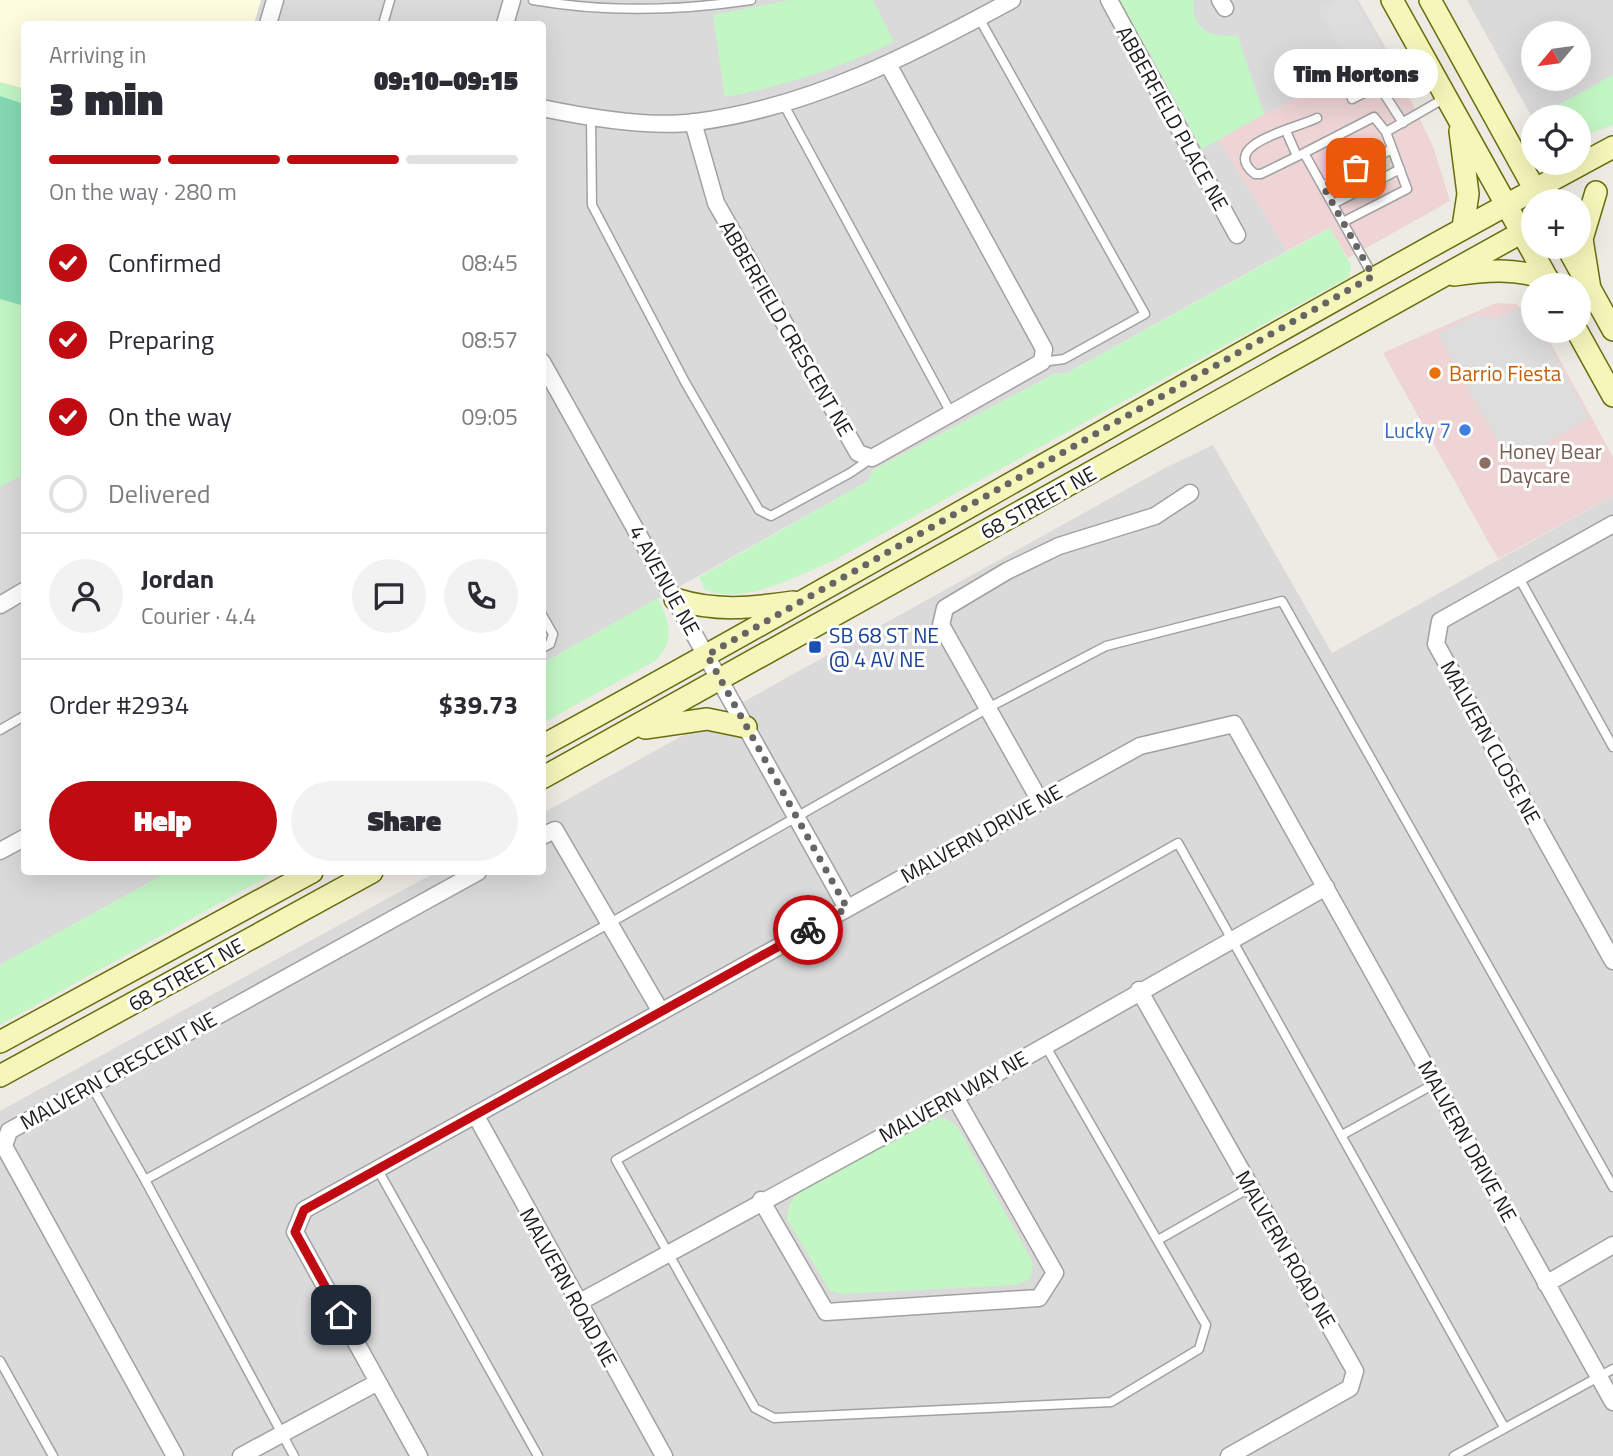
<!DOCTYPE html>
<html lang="en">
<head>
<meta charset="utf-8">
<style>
  :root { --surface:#fff; --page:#f2f2f3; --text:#2b2b33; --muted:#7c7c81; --line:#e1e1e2; --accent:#c00b12 }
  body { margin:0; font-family:"Titillium Web",sans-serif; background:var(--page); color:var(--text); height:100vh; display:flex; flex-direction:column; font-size:26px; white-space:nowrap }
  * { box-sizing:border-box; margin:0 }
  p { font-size:23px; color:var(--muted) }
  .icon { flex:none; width:38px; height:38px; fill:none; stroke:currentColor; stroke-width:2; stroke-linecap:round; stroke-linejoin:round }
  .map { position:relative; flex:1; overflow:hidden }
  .panel { position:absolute; left:21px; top:21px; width:525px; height:854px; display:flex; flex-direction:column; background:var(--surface); border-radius:7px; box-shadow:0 7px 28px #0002 }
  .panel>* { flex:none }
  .needle { width:46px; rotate:241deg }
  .buttons { position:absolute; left:1521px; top:21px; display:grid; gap:14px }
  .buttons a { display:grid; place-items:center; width:70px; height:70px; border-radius:50%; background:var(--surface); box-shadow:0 7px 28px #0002; font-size:35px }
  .pin { position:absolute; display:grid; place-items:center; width:60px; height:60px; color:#fff; margin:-30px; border-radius:14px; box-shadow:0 4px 10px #0006 }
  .courier { position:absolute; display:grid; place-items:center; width:70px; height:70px; margin:-35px; border:5px solid #c00b12; border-radius:50%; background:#fff; color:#222; box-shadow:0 2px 9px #0007 }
  .bubble { position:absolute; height:49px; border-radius:24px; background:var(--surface); box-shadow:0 7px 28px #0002; font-size:23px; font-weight:800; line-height:49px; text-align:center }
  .summary em { font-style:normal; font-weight:800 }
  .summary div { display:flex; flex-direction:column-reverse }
  .summary { display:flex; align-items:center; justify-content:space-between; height:119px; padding:0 28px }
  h1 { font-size:46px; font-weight:800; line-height:52px }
  .bar { display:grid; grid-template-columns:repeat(4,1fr); gap:10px 7px; align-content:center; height:84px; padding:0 28px }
  .bar i { height:9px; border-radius:5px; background:var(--line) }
  .bar .selected { background:var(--accent) }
  .bar p { grid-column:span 4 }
  .line { display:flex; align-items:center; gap:18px; padding:0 28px; border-top:2px solid var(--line) }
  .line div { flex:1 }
  .round { display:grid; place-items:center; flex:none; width:74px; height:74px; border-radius:37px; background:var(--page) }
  ol { padding:0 28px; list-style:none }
  li { display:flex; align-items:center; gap:21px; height:77px }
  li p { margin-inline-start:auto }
  li .icon { padding:7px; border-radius:50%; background:var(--accent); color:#fff; stroke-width:4 }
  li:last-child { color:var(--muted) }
  li i { width:38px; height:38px; border:4px solid var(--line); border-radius:50% }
  .action { display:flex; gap:14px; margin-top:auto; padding:14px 28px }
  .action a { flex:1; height:80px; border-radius:42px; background:var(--accent); color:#fff; font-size:28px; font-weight:800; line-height:80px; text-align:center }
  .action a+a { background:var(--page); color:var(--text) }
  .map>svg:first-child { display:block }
  .residential { fill:#dbdada; fill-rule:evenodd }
  .commercial { fill:#eed4d4 }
  .education { fill:#fdfcde }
  .park { fill:#c3f6c5 }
  .pitch { fill:#86d9b5 }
  .parking { fill:#ddd }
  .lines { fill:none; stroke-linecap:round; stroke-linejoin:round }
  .lane-casing { stroke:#a1a1a1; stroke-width:11 }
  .street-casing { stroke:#a1a1a1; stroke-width:19 }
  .secondary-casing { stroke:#676e0b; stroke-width:24 }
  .lane { stroke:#fff; stroke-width:8 }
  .street { stroke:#fff; stroke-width:16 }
  .secondary { stroke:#f5f6ba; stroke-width:21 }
  .done { stroke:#666563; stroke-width:7; stroke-dasharray:0 12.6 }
  .route { stroke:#c00b12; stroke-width:9 }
  .food-dot { fill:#e8710a; stroke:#fff; stroke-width:2.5 }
  .shop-dot { fill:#3f7fe0; stroke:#fff; stroke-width:2.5 }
  .education-dot { fill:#8d6e63; stroke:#fff; stroke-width:2.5 }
  .transit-dot { fill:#1a4fb4; stroke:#fff; stroke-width:2.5 }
  .labels { text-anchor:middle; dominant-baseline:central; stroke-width:6; stroke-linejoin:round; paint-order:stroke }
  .street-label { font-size:21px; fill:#1d1d1d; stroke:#fff }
  .food-label { font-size:21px; fill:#c56008; stroke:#fff; text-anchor:start }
  .shop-label { font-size:21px; fill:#366cbe; stroke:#fff; text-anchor:end }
  .education-label { font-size:21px; fill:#785e54; stroke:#fff; text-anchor:start }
  .transit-label { font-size:21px; fill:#164399; stroke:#fff; text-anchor:start }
</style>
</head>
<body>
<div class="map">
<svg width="1613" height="1456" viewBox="0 0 1613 1456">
  <rect width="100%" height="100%" fill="#eeeae4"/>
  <path class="residential" d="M0,0H1358L1387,50L1219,139L1287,251L1067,373L1054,374L873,470L868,481L543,663L542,24H24V872H168L0,965Z
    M1467,0H1613V75L1533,119ZM1533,33H1578V79H1533Z
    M1213,445L1332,653L1613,496V1456H0V1111L436,872H542L543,813L1165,468Z"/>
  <path class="commercial" d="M1387,50L1433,147L1450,201L1348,258L1329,228L1287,251L1218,139Z
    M1496,303L1516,304L1533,318V331H1544L1613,457V496L1498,559L1383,353Z"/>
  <path class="education" d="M0,0H261L254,24H24V89L0,82Z"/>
  <path class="park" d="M790,0H873L894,42C839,68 785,86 725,97L713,15Z
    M1120,0H1194C1190,29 1211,39 1237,35L1264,114L1202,149Z
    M1613,75V125L1579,137L1578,117H1537Z
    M0,82L24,89V474L0,487Z
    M1330,228L1351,265L1349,277L833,561C794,577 747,605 705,590L699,577L868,481L873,470L1054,374L1067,373Z
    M658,598C669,623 677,639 655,661L543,723V663Z
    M168,872H276L0,1025V965Z
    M937,1118H945L957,1126L1032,1261L1033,1270L1028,1280L1015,1285L843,1294L830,1291L787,1219L789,1205L799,1192Z"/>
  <path class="pitch" d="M0,96L24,104V306L0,299Z"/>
  <path class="parking" d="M1336,0H1356L1382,49L1350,66L1319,10Z
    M1518,308L1533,319V331H1541L1589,418L1521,457L1516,446L1504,454L1438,334L1474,316L1498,318Z"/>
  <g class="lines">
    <g class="lane-casing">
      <path id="lane" d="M533,0C607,13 678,11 751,0
        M979,18L1145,314L1064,359L1042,362
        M383,24L390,0
        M1352,99L1372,89H1381L1403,123
        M784,105L951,413
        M591,118L592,205L685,382L759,510L771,516L850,473L872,458
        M1286,131L1297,156
        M1304,153L1261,174H1255C1217,144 1298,128 1317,118
        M1375,158L1392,149
        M1385,177L1400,169
        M1323,186L1356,168
        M1333,204L1366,187
        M1343,222L1407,189L1386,132
        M1373,276L1304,153L1374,117L1386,132L1445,98
        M1518,576L1613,747
        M542,615L553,634L550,644L542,648
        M0,730L24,716
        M1045,1045L1206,1325L1199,1349L1111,1402L774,1418L755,1408L616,1160L1178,843L1504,1427
        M91,1085L145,1180
        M1342,1135L1436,1083
        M378,1170L538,1456
        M1158,1240L1251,1187
        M0,1361L53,1456
        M294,1456L145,1180L610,923L988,708L1106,646L1282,601L1613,1187
        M1454,1456L1613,1369"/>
    </g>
    <g class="street-casing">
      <path id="street" d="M1109,0L1237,235
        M1220,0L1225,8
        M268,24L275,0
        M505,24L512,0
        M542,108C585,117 652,128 696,122C811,107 911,55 1012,0
        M693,122L716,203L858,453L872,458L1042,362L1044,349L889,66
        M542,362L847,908
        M1613,524L1440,621L1436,644L1613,961
        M0,605L24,591
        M1040,801L941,625L945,608L1007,571L1059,546L1155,516L1190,493
        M542,836L555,830L661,1012
        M0,851L24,838
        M1139,990L1355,1371L1350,1388L1229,1456
        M476,1116L664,1456
        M761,1200L826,1312L1039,1298L1055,1273L955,1097
        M1546,1284L1613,1245
        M578,1303L955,1097L1326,887
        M175,1456L4,1146L9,1131L478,872
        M241,1456L378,1382
        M419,1456L295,1232L304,1210L1140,746L1234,724L1613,1402"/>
    </g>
    <g class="secondary-casing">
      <path id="secondary" d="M1392,0L1551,285
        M1430,0L1540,199
        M1460,131L1468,194L1463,227
        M1567,247L1613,330
        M1454,275C1487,270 1515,268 1548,279
        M1590,289L1582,239L1596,192
        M1577,331L1613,396
        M675,599C715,612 752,608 793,602
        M645,728L707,719L746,727
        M542,746C901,550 1253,341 1613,147
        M542,778L1533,226
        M0,1042L312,872
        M0,1076L372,872"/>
    </g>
    <use href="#lane" class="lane"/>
    <use href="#street" class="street"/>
    <use href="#secondary" class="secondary"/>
  </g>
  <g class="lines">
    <path class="done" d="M808,930L847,908L707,655L1373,276L1323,186L1356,168"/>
    <path class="route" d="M341,1315L295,1232L304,1210L808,930"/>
  </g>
  <circle class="food-dot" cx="1435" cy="373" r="7"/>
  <circle class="shop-dot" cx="1465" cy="430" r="7"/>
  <circle class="education-dot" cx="1485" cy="463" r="7"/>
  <rect class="transit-dot" x="808" y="640" width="14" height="14" rx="3.5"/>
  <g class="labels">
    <g class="street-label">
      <text transform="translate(1173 118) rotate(61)">ABBERFIELD PLACE NE</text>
      <text transform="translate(787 328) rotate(60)">ABBERFIELD CRESCENT NE</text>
      <text transform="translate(1038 502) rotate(-29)">68 STREET NE</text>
      <text transform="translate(665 580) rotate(61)">4 AVENUE NE</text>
      <text transform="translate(1491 742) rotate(61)">MALVERN CLOSE NE</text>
      <text transform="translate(981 833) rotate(-29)">MALVERN DRIVE NE</text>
      <text transform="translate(186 974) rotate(-29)">68 STREET NE</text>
      <text transform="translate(118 1070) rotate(-29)">MALVERN CRESCENT NE</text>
      <text transform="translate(953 1096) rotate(-29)">MALVERN WAY NE</text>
      <text transform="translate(1468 1141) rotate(61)">MALVERN DRIVE NE</text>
      <text transform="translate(1286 1249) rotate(60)">MALVERN ROAD NE</text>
      <text transform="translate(569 1287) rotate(61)">MALVERN ROAD NE</text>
    </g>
    <g class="food-label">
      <text x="1449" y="373">Barrio Fiesta</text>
    </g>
    <g class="shop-label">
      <text x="1451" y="430">Lucky 7</text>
    </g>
    <g class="education-label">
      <text x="1499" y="451">Honey Bear<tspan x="1499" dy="24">Daycare</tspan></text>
    </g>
    <g class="transit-label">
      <text x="829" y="635">SB 68 ST NE<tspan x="829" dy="24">@ 4 AV NE</tspan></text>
    </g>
  </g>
</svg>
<div class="buttons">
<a><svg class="needle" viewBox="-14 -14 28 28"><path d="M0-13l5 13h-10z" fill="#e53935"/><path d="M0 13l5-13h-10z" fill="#7c7c81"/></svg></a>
<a><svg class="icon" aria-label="locate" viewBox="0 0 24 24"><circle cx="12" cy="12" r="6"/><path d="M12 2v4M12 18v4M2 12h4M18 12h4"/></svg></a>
<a>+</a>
<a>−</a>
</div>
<div class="pin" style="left:1356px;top:168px;background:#ea580c"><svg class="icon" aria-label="bag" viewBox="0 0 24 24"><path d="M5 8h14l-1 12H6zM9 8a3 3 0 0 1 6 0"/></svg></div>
<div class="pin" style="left:341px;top:1315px;background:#1f2937"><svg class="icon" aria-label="home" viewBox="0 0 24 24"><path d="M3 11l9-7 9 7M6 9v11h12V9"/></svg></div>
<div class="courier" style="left:808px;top:930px"><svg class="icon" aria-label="bike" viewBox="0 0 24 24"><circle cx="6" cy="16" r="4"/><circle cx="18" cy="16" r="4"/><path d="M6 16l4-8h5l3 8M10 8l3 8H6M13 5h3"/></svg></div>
<div class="bubble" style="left:1274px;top:49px;width:164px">Tim Hortons</div>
<section class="panel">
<div class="summary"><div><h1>3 min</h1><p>Arriving in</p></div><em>09:10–09:15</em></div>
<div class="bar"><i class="selected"></i><i class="selected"></i><i class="selected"></i><i></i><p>On the way · 280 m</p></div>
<ol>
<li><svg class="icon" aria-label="check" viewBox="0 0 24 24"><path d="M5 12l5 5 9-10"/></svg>Confirmed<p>08:45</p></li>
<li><svg class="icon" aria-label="check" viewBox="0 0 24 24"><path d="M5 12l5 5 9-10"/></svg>Preparing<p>08:57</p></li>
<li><svg class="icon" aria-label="check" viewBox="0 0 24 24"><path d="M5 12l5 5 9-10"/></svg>On the way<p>09:05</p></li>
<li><i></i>Delivered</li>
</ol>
<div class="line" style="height:126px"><a class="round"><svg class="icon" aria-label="person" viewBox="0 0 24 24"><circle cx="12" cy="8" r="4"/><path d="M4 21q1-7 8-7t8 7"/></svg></a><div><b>Jordan</b><p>Courier · 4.4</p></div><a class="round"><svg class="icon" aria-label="chat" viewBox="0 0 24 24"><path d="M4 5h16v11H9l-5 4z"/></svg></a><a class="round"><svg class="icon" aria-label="phone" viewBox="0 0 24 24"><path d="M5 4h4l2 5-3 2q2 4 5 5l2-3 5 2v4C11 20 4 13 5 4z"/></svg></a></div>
<div class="line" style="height:91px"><div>Order #2934</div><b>$39.73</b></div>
<div class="action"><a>Help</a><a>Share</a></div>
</section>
</div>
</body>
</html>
